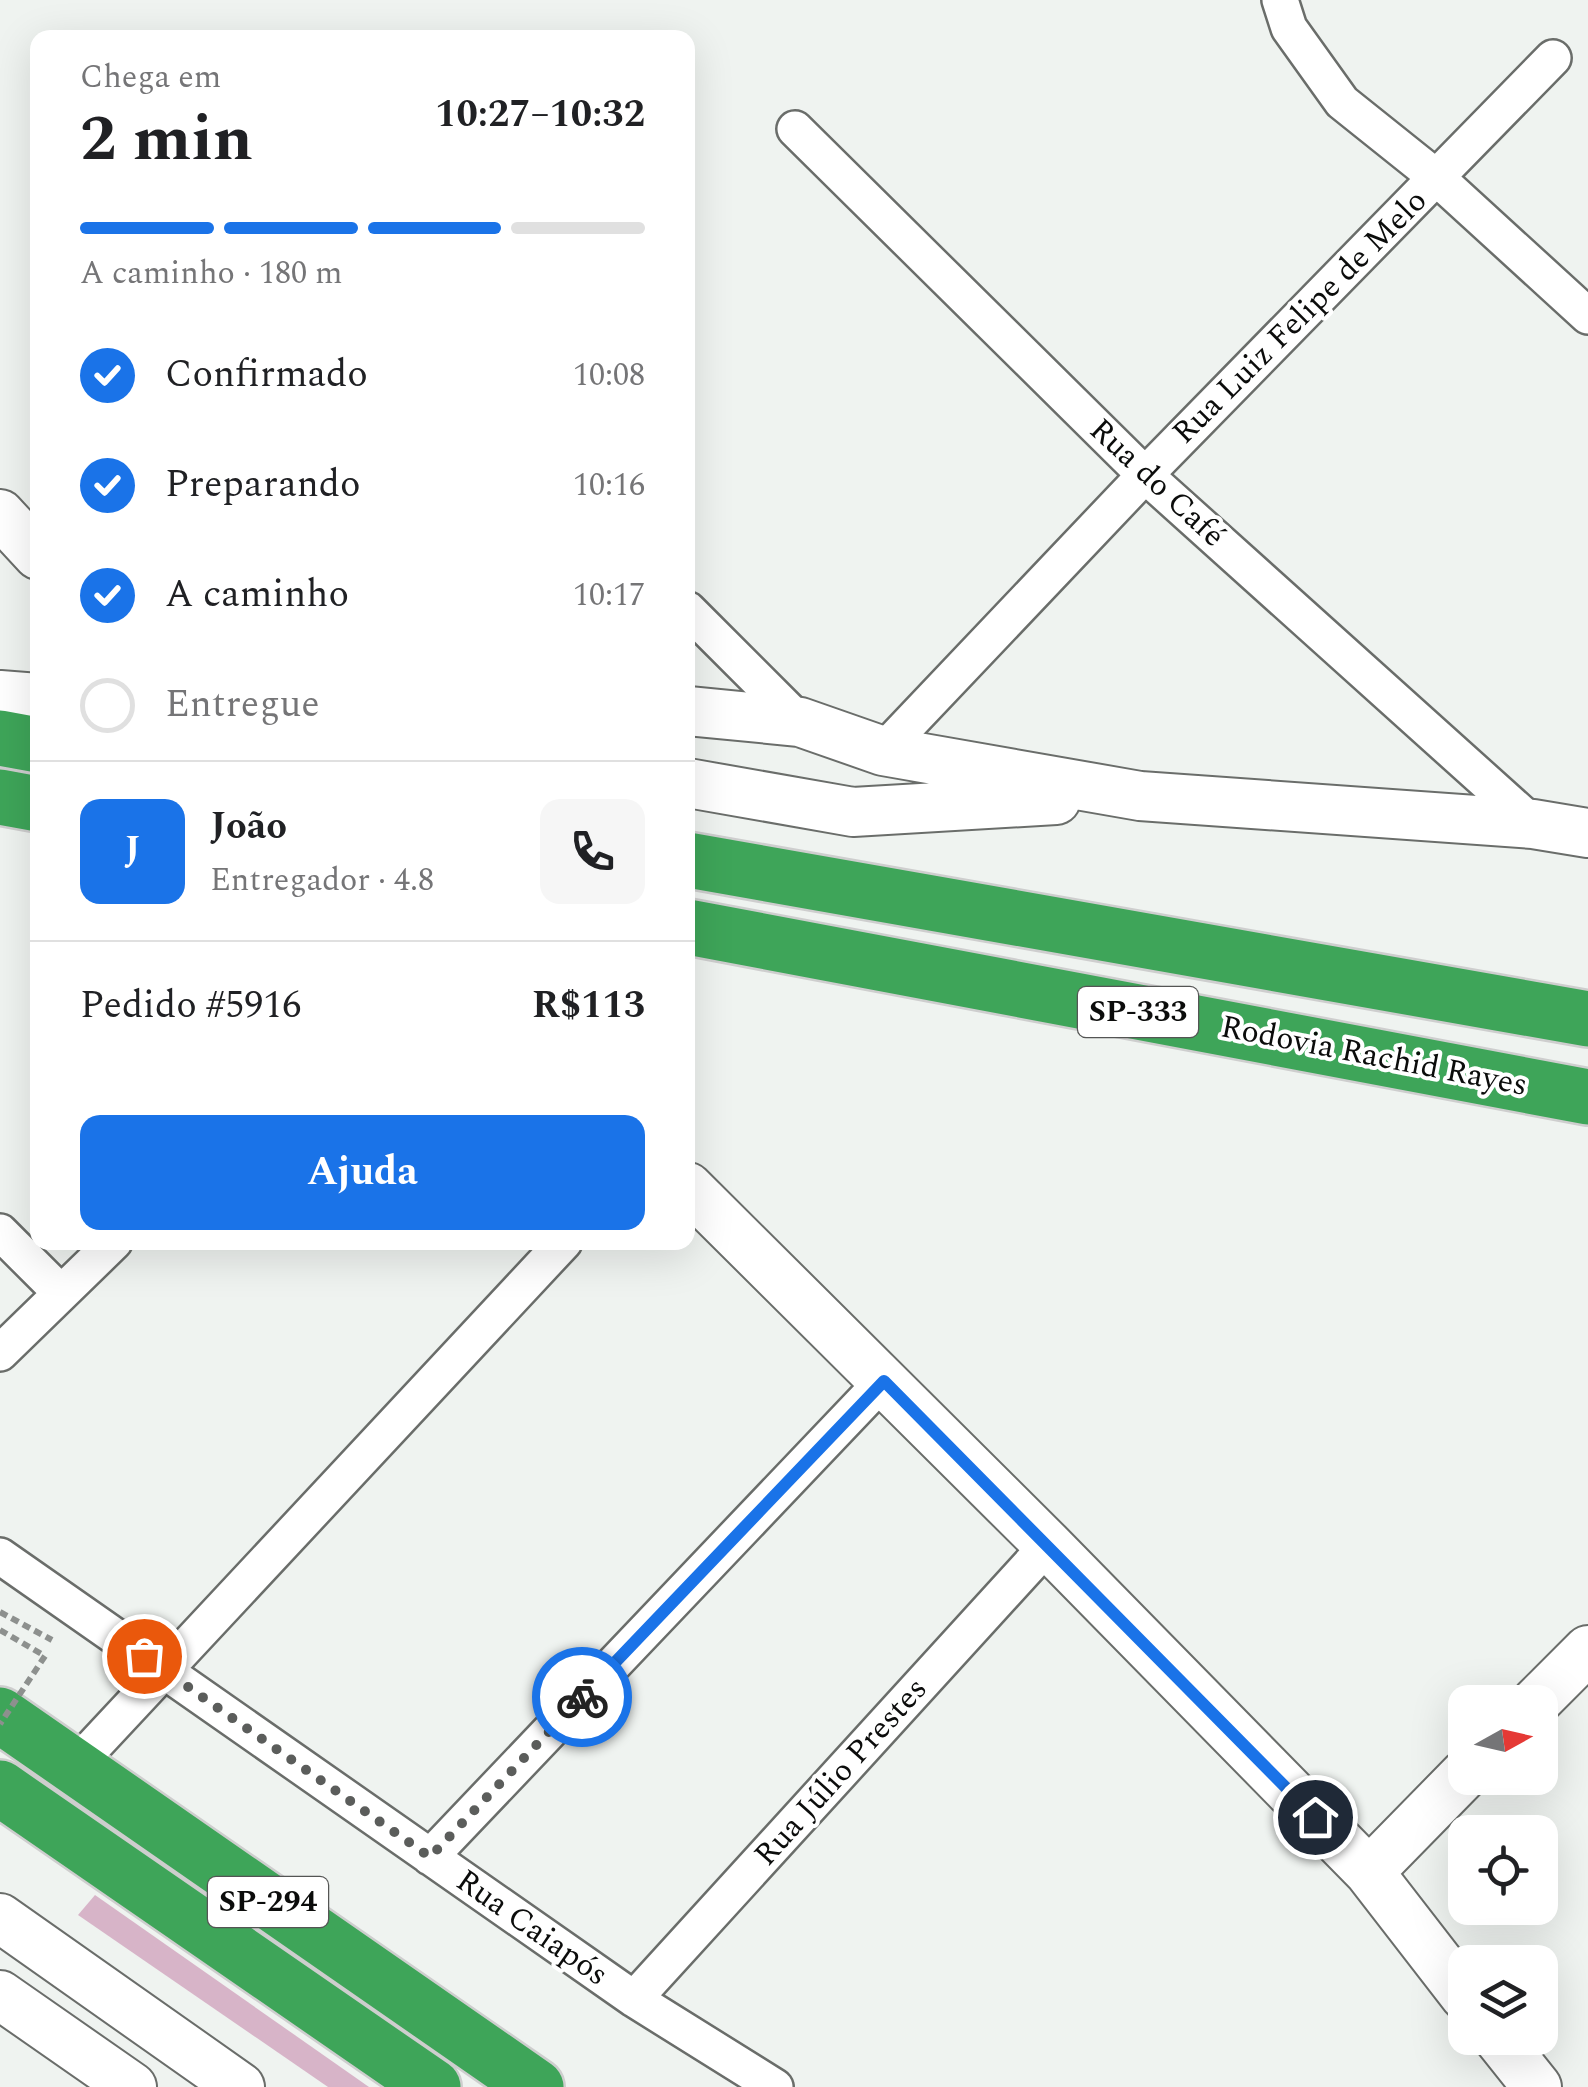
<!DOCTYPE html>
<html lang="pt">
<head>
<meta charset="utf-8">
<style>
  :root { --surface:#fff; --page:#f6f6f6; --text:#202124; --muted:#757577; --line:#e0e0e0; --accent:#1a73e8 }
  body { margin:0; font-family:Spectral,serif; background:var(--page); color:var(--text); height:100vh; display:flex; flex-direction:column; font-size:38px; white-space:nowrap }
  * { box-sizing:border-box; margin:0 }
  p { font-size:32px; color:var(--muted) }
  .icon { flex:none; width:55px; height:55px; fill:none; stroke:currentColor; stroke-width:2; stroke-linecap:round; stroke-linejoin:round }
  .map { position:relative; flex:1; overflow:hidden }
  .panel { position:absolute; left:30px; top:30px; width:665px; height:1220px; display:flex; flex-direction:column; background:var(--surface); border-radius:20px; box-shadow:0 10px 40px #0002 }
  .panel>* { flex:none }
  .needle { width:65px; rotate:82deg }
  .tools { position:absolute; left:1448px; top:1685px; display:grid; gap:20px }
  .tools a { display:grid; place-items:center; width:110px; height:110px; border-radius:20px; background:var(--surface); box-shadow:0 10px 40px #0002; font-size:50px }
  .pin { position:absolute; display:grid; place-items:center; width:85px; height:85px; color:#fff; margin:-42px; border:5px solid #fff; border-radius:50%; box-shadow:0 2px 10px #0007 }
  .courier { position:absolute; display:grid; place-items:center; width:100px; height:100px; margin:-50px; border:8px solid #1a73e8; border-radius:50%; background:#fff; color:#222; box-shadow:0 2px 12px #0007 }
  .head em { font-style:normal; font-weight:700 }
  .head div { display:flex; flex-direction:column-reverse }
  .head { display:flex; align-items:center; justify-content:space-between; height:170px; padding:0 50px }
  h1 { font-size:65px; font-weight:700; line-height:75px }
  .bar { display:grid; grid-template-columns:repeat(4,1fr); gap:15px 10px; align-content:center; height:120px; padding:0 50px }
  .bar i { height:12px; border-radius:8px; background:var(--line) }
  .bar .active { background:var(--accent) }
  .bar p { grid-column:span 4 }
  .line { display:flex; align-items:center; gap:25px; padding:0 50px; border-top:2px solid var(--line) }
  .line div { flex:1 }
  .round { display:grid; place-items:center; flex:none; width:105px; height:105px; border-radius:20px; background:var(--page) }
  ol { padding:0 50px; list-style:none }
  li { display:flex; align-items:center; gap:30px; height:110px }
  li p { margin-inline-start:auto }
  li .icon { padding:10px; border-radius:50%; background:var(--accent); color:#fff; stroke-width:4 }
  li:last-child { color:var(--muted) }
  li i { width:55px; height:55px; border:5px solid var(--line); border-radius:50% }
  .cta { display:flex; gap:20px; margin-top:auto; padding:20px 50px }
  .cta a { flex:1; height:115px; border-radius:20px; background:var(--accent); color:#fff; font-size:40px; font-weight:700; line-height:115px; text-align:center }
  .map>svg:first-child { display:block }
  .green { fill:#d7b4c8 }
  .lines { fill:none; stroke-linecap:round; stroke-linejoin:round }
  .street-casing { stroke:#6a6d6a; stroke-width:40 }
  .secondary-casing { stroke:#6a6d6a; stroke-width:52 }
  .highway-casing { stroke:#cecece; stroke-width:60 }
  .path { stroke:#8d908e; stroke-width:6; stroke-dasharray:8 5; stroke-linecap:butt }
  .street { stroke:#fff; stroke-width:35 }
  .secondary { stroke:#fff; stroke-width:48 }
  .highway { stroke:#3ea559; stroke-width:55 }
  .path-bridge { stroke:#8d908e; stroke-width:6; stroke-dasharray:8 5; stroke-linecap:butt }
  .done { stroke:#5b5d5b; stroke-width:10; stroke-dasharray:0 18 }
  .route { stroke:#1a73e8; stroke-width:12 }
  .labels { text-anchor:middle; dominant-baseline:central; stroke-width:8; stroke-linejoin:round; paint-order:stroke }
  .shield { fill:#fff; stroke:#545554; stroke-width:2.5 }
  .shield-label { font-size:30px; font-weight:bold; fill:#0b0c0b }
  .street-label { font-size:32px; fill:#0b0c0b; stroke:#fff }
</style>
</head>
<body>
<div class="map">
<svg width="1588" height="2087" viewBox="0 0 1588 2087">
  <rect width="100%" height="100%" fill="#eff3f0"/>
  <path class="green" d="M95,1895L369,2087H328L78,1915Z"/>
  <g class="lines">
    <g class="street-casing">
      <path id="street" d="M1280,0L1289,28L1342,102L1437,178L1588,316
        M795,129L1145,475L1533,824
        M688,610L800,722
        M883,751L1145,475L1553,58
        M0,1232L61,1293
        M0,1353L114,1242
        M0,1556L634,1999L775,2087
        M74,1767L564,1242
        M430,1857L883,1381
        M634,1999L1048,1545"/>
    </g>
    <g class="secondary-casing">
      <path id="secondary" d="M0,514L38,555
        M0,695L38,698
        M688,711L800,722L883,751L1140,796L1533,824L1588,833
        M688,783L853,812L1056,800
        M688,1187L1048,1545L1369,1872L1465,1996
        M1536,1702L1588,1650
        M1369,1872L1465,1774
        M0,1918L240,2087
        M0,1995L132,2087
        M1498,2038L1537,2087"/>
    </g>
    <g class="highway-casing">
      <path id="highway" d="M0,738L38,745
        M0,797L38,804
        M688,860L1588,1019
        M688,927L1588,1097
        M0,1715L536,2087
        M0,1788L433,2087"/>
    </g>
    <path class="path" d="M0,1612L52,1640"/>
    <use href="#street" class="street"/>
    <use href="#secondary" class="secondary"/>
    <use href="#highway" class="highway"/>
    <path class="path-bridge" d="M0,1630L45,1656L0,1724"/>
  </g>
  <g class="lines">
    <path class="done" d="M144,1656L430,1857L582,1697"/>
    <path class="route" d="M582,1697L884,1381L1315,1817"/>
  </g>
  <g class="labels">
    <g class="shield">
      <rect x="1078" y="987" width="120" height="50" rx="8"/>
      <rect x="208" y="1877" width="120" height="50" rx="8"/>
    </g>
    <g class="shield-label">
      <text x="1138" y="1012">SP-333</text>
      <text x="268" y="1902">SP-294</text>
    </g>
    <g class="street-label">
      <text transform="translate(1300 317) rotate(-45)">Rua Luiz Felipe de Melo</text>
      <text transform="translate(1157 483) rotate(43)">Rua do Café</text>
      <text transform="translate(1374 1056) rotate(11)">Rodovia Rachid Rayes</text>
      <text transform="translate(841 1772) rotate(-48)">Rua Júlio Prestes</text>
      <text transform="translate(532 1928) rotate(35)">Rua Caiapós</text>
    </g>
  </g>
</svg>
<div class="tools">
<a><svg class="needle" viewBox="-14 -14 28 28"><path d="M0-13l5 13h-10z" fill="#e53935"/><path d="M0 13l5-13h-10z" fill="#757577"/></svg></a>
<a><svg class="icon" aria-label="locate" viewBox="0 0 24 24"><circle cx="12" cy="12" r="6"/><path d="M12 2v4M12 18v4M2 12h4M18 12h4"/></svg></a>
<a><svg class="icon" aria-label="layers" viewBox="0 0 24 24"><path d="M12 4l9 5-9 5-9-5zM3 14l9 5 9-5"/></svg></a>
</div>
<div class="pin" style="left:144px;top:1656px;background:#ea580c"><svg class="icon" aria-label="bag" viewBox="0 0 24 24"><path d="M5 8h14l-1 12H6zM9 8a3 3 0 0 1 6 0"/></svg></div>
<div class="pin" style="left:1315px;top:1817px;background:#1f2937"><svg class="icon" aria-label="home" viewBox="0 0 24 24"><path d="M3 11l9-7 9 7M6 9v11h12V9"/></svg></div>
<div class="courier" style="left:582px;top:1697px"><svg class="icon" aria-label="bike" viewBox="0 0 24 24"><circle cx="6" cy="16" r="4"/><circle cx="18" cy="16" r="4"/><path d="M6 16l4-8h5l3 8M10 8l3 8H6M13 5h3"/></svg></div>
<section class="panel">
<div class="head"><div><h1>2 min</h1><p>Chega em</p></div><em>10:27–10:32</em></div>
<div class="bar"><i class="active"></i><i class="active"></i><i class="active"></i><i></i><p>A caminho · 180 m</p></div>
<ol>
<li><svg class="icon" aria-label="check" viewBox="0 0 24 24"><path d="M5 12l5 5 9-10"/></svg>Confirmado<p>10:08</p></li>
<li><svg class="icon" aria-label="check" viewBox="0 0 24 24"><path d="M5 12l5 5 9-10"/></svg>Preparando<p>10:16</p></li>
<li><svg class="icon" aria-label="check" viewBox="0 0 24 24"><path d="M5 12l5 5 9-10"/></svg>A caminho<p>10:17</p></li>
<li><i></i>Entregue</li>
</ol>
<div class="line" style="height:180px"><b class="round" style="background:var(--accent);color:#fff">J</b><div><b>João</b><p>Entregador · 4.8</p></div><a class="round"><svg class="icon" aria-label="phone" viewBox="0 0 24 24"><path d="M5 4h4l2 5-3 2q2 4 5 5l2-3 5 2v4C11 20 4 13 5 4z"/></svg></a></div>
<div class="line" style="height:130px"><div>Pedido #5916</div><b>R$113</b></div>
<div class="cta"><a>Ajuda</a></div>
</section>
</div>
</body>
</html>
